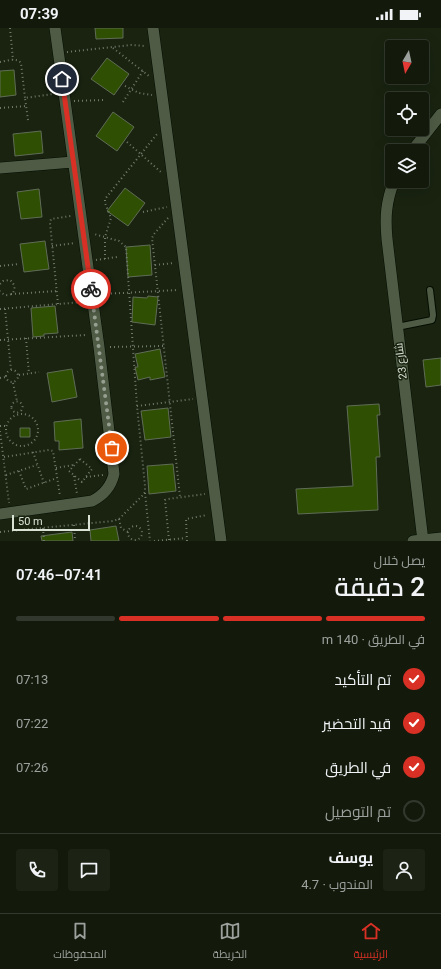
<!DOCTYPE html>
<html lang="ar">
<head>
<meta charset="utf-8">
<style>
  :root { --surface:#131a0c; --page:#1c2315; --text:#f1f3f6; --muted:#9da19d; --line:#32382d; --accent:#d93025 }
  body { margin:0; font-family:Roboto,Cairo,sans-serif; background:var(--page); color:var(--text); direction:rtl; height:100vh; display:flex; flex-direction:column; font-size:15px; white-space:nowrap }
  * { box-sizing:border-box; margin:0 }
  p { font-size:13px; color:var(--muted) }
  .icon { flex:none; width:22px; height:22px; fill:none; stroke:currentColor; stroke-width:2; stroke-linecap:round; stroke-linejoin:round }
  .map { position:relative; height:513px; overflow:hidden; direction:ltr }
  .sheet { display:flex; flex-direction:column; background:var(--surface); flex:1 }
  .sheet>* { flex:none }
  .needle { width:26px; rotate:189deg }
  .fabs { position:absolute; left:385px; top:12px; display:grid; gap:8px }
  .fabs a { display:grid; place-items:center; width:44px; height:44px; border-radius:4px; background:var(--surface); box-shadow:0 4px 16px #0002,0 0 0 1px var(--line); font-size:20px }
  .scale { position:absolute; left:12px; bottom:10px; width:78px; box-sizing:border-box; padding-left:4px; border:2px solid #dae2d5; border-top:0; font-size:11px; line-height:14px; white-space:nowrap; color:#dae2d5; -webkit-text-stroke:3px #192310; paint-order:stroke }
  .pin { position:absolute; display:grid; place-items:center; width:34px; height:34px; color:#fff; margin:-17px; border:2px solid #fff; border-radius:50%; box-shadow:0 1px 4px #0007 }
  .courier { position:absolute; display:grid; place-items:center; width:40px; height:40px; margin:-20px; border:3px solid #d93025; border-radius:50%; background:#fff; color:#222; box-shadow:0 1px 5px #0007 }
  .head em { font-style:normal; font-weight:600 }
  .head div { display:flex; flex-direction:column-reverse }
  .head { display:flex; align-items:center; justify-content:space-between; height:68px; padding:0 16px }
  h1 { font-size:26px; font-weight:600; line-height:30px }
  .bar { display:grid; grid-template-columns:repeat(4,1fr); gap:6px 4px; align-content:center; height:48px; padding:0 16px }
  .bar i { height:5px; border-radius:3px; background:var(--line) }
  .bar .current { background:var(--accent) }
  .bar p { grid-column:span 4 }
  .line { display:flex; align-items:center; gap:10px; padding:0 16px; border-top:1px solid var(--line) }
  .line div { flex:1 }
  .round { display:grid; place-items:center; flex:none; width:42px; height:42px; border-radius:4px; background:var(--page) }
  ol { padding:0 16px; list-style:none }
  li { display:flex; align-items:center; gap:12px; height:44px }
  li p { margin-inline-start:auto }
  li .icon { padding:4px; border-radius:50%; background:var(--accent); color:#fff; stroke-width:4 }
  li:last-child { color:var(--muted) }
  li i { width:22px; height:22px; border:2px solid var(--line); border-radius:50% }
  .status { display:flex; justify-content:space-between; align-items:center; height:28px; padding:0 20px; background:var(--surface); direction:ltr }
  .status svg { height:11px; fill:currentColor }
  .menu { display:flex; justify-content:space-around; align-items:center; height:56px; border-top:1px solid var(--line); background:var(--surface); font-size:11px; color:var(--muted) }
  .menu a { display:grid; justify-items:center; gap:2px }
  .menu .current { color:var(--accent) }
  .map>svg:first-child { display:block }
  .building { fill:#2f5003; stroke:#606c56 }
  .lines { fill:none; stroke-linecap:round; stroke-linejoin:round }
  .service-casing { stroke:#050d00; stroke-width:8 }
  .minor-casing { stroke:#050d00; stroke-width:12 }
  .tertiary-casing { stroke:#050d00; stroke-width:12 }
  .path { stroke:#717a6a; stroke-width:2; stroke-dasharray:1 3; stroke-linecap:butt }
  .service { stroke:#4f5b45; stroke-width:6 }
  .minor { stroke:#4f5b45; stroke-width:11 }
  .tertiary { stroke:#4f5b45; stroke-width:11 }
  .done { stroke:#969f90; stroke-width:4; stroke-dasharray:0 7.2 }
  .route { stroke:#d93025; stroke-width:5 }
  .labels { text-anchor:middle; dominant-baseline:central; stroke-width:3; stroke-linejoin:round; paint-order:stroke }
  .street-label { font-size:11px; fill:#dae2d5; stroke:#192310 }
</style>
</head>
<body>
<div class="status"><b>07:39</b><svg viewBox="0 0 49 12"><path d="M0 12V9h3v3zM5 12V6h3v6zM10 12V3h3v9zM15 12V0h3v12zM26 1h20v11H26zM47 4h2v5h-2z"/></svg></div>
<div class="map">
<svg width="441" height="513" viewBox="0 0 441 513">
  <rect width="100%" height="100%" fill="#192310"/>
  <path class="building" d="M95,0H123V10L96,11Z
    M107,30L129,46L114,67L91,51Z
    M14,42L16,67L0,69V43Z
    M113,84L134,99L117,123L96,108Z
    M41,103L43,125L15,128L13,106Z
    M125,160L145,175L128,198L107,183Z
    M39,161L42,189L21,191L17,164Z
    M45,213L49,241L24,244L20,216Z
    M150,217L152,247L128,249L126,219Z
    M148,268L158,269L155,297L132,294L133,269L147,270Z
    M55,278L58,305L44,306V308L33,309L31,280Z
    M160,321L165,349L150,352V349L138,352L135,339H138L135,326Z
    M441,330V357L426,359L423,332Z
    M72,341L77,369L52,374L47,345Z
    M379,376L380,387H377L380,429H376L378,482L298,486L296,461L353,458L347,378Z
    M168,380L171,409L145,412L141,383Z
    M81,391L83,420L59,422V413H55L54,394Z
    M20,400H30V409H20Z
    M173,436L176,463L149,466L147,438Z
    M116,498L119,513H91L90,502Z
    M72,504L73,513H42L41,508Z"/>
  <g class="lines">
    <g class="service-casing">
      <path id="service" d="M397,299L432,292L433,287L430,262"/>
    </g>
    <g class="minor-casing">
      <path id="minor" d="M153,0L221,513
        M412,123L441,86
        M0,140L73,134
        M394,153C386,174 385,189 387,211L423,513
        M0,486L92,473C104,467 111,459 114,446L99,319L55,0"/>
    </g>
    <g class="tertiary-casing">
      <path id="tertiary" d="M413,513L441,510"/>
    </g>
    <path class="path" d="M10,0L13,32
      M113,20L149,48
      M67,24L131,17L145,18
      M0,34C7,33 16,29 21,35L25,70
      M125,58L139,65L152,67
      M74,73L103,72
      M123,74L143,43
      M0,80L26,78
      M28,92L25,70L53,66
      M127,114L162,145
      M143,184L167,179
      M168,190L154,206L152,210L180,469
      M52,218L75,215
      M105,231V209L111,190L105,175V171L157,106
      M96,232L117,229
      M155,237L174,235
      M0,238L19,236
      M0,256L3,253L10,252C21,261 9,274 0,263
      M11,266L57,263
      M103,266L178,262
      M58,276L50,195L51,191L71,188
      M0,281L82,274
      M5,281L11,342
      M26,310L29,346
      M0,312L87,307
      M110,319L163,318
      M6 348a6 6 0 1 1 12 0a6 6 0 1 1-12 0Z
      M19,347L39,344
      M0,350L6,349
      M13,355L17,373
      M11.5 379a5.5 5.5 0 1 1 11 0a5.5 5.5 0 1 1-11 0Z
      M137,378L193,371
      M6 402a16 16 0 1 1 32 0a16 16 0 1 1-32 0Z
      M0,398H6
      M0,403L9,475
      M33,424L44,455
      M4,429L49,422L53,423L60,468
      M80,431L92,441L82,454L69,443Z
      M56,440L73,437
      M19,443L26,461L57,450
      M6,447L37,437
      M74,448L77,466
      M86,449L103,447
      M145,465L150,513
      M119,491L121,500L128,504
      M74,497L75,513
      M128 505a7 7 0 1 1 14 0a7 7 0 1 1-14 0Z
      M43,500L44,513
      M0,504L113,493L119,491L142,468L145,464V458L137,378L126,219L119,213L94,206
      M169,512L165,472L168,471L205,466
      M154,513L186,510
      M187,513L186,491L207,487"/>
    <use href="#service" class="service"/>
    <use href="#minor" class="minor"/>
    <use href="#tertiary" class="tertiary"/>
  </g>
  <g class="lines">
    <path class="done" d="M91,261L112,420"/>
    <path class="route" d="M62,51L91,261"/>
  </g>
  <g class="labels">
    <g class="street-label">
      <text transform="translate(401 333) rotate(-97)">شارع 23</text>
    </g>
  </g>
</svg>
<div class="fabs">
<a><svg class="needle" viewBox="-14 -14 28 28"><path d="M0-13l5 13h-10z" fill="#e53935"/><path d="M0 13l5-13h-10z" fill="#9da19d"/></svg></a>
<a><svg class="icon" aria-label="locate" viewBox="0 0 24 24"><circle cx="12" cy="12" r="6"/><path d="M12 2v4M12 18v4M2 12h4M18 12h4"/></svg></a>
<a><svg class="icon" aria-label="layers" viewBox="0 0 24 24"><path d="M12 4l9 5-9 5-9-5zM3 14l9 5 9-5"/></svg></a>
</div>
<div class="scale">50 m</div>
<div class="pin" style="left:112px;top:420px;background:#ea580c"><svg class="icon" aria-label="bag" viewBox="0 0 24 24"><path d="M5 8h14l-1 12H6zM9 8a3 3 0 0 1 6 0"/></svg></div>
<div class="pin" style="left:62px;top:51px;background:#1f2937"><svg class="icon" aria-label="home" viewBox="0 0 24 24"><path d="M3 11l9-7 9 7M6 9v11h12V9"/></svg></div>
<div class="courier" style="left:91px;top:261px"><svg class="icon" aria-label="bike" viewBox="0 0 24 24"><circle cx="6" cy="16" r="4"/><circle cx="18" cy="16" r="4"/><path d="M6 16l4-8h5l3 8M10 8l3 8H6M13 5h3"/></svg></div>
</div>
<section class="sheet">
<div class="head"><div><h1>2 دقيقة</h1><p>يصل خلال</p></div><em>07:41–07:46</em></div>
<div class="bar"><i class="current"></i><i class="current"></i><i class="current"></i><i></i><p>في الطريق · 140 m</p></div>
<ol>
<li><svg class="icon" aria-label="check" viewBox="0 0 24 24"><path d="M5 12l5 5 9-10"/></svg>تم التأكيد<p>07:13</p></li>
<li><svg class="icon" aria-label="check" viewBox="0 0 24 24"><path d="M5 12l5 5 9-10"/></svg>قيد التحضير<p>07:22</p></li>
<li><svg class="icon" aria-label="check" viewBox="0 0 24 24"><path d="M5 12l5 5 9-10"/></svg>في الطريق<p>07:26</p></li>
<li><i></i>تم التوصيل</li>
</ol>
<div class="line" style="height:72px"><a class="round"><svg class="icon" aria-label="person" viewBox="0 0 24 24"><circle cx="12" cy="8" r="4"/><path d="M4 21q1-7 8-7t8 7"/></svg></a><div><b>يوسف</b><p>المندوب · 4.7</p></div><a class="round"><svg class="icon" aria-label="chat" viewBox="0 0 24 24"><path d="M4 5h16v11H9l-5 4z"/></svg></a><a class="round"><svg class="icon" aria-label="phone" viewBox="0 0 24 24"><path d="M5 4h4l2 5-3 2q2 4 5 5l2-3 5 2v4C11 20 4 13 5 4z"/></svg></a></div>
</section>
<nav class="menu">
<a class="current"><svg class="icon" aria-label="home" viewBox="0 0 24 24"><path d="M3 11l9-7 9 7M6 9v11h12V9"/></svg>الرئيسية</a>
<a><svg class="icon" aria-label="map" viewBox="0 0 24 24"><path d="M3 6l6-2 6 2 6-2v14l-6 2-6-2-6 2zM9 4v14M15 6v14"/></svg>الخريطة</a>
<a><svg class="icon" aria-label="saved" viewBox="0 0 24 24"><path d="M7 4h10v16l-5-4-5 4z"/></svg>المحفوظات</a>
</nav>
</body>
</html>
